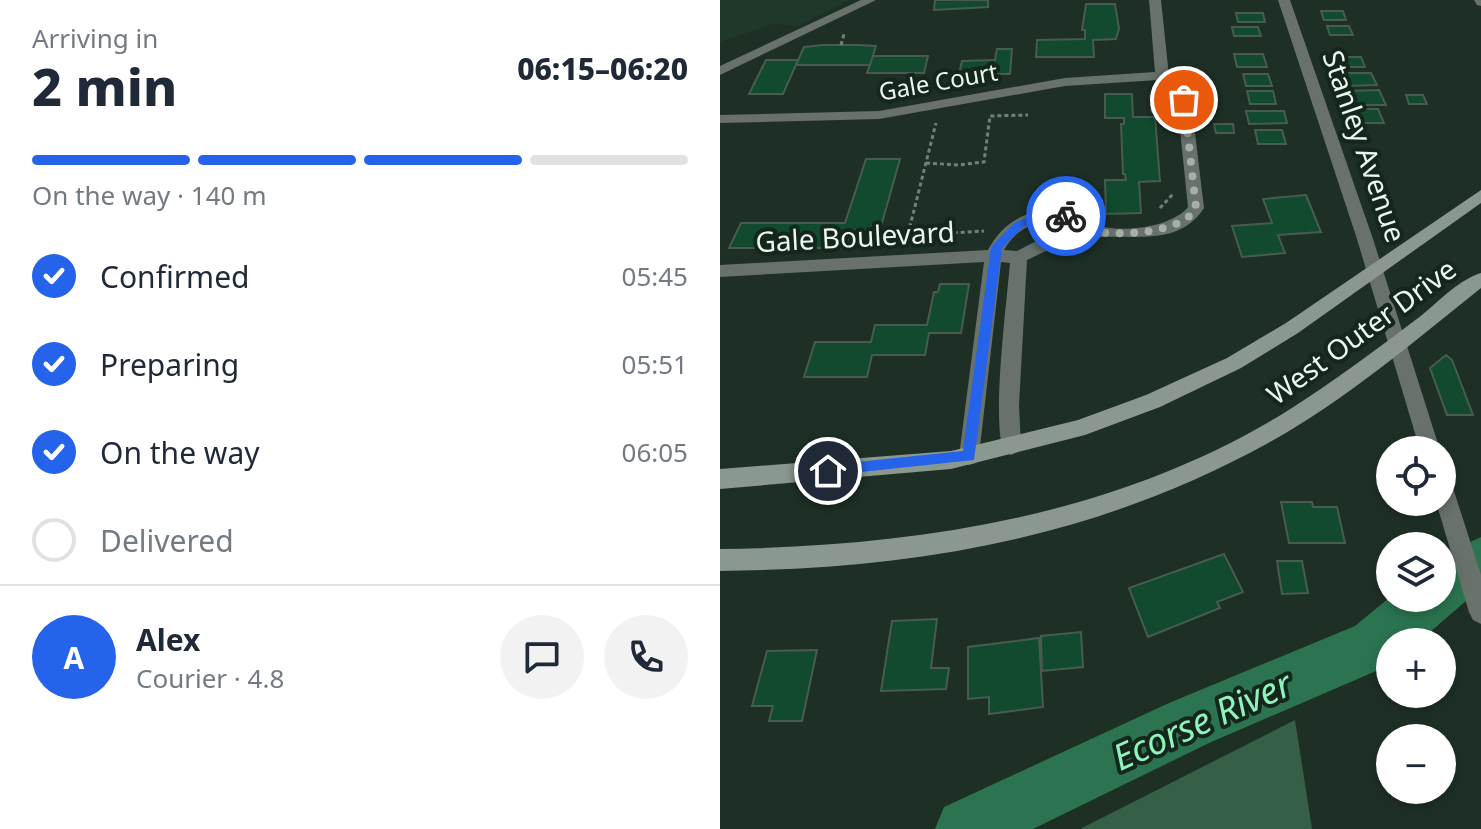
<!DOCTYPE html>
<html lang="en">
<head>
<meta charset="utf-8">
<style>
  :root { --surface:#fff; --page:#f2f2f3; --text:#1f2937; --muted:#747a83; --line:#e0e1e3; --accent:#2563eb }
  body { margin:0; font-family:"Noto Sans",sans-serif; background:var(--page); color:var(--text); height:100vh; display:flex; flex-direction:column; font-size:30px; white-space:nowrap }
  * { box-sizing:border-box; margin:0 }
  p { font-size:26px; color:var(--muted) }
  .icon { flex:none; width:44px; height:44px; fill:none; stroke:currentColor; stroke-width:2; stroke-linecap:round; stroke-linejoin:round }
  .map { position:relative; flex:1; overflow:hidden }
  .drawer { display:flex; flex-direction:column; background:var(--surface); width:720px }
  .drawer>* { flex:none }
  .fabs { position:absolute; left:656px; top:436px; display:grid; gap:16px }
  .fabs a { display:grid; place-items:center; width:80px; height:80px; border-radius:50%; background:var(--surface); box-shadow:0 4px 12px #0003; font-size:40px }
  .pin { position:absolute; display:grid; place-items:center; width:68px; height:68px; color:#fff; margin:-34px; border:4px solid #fff; border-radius:50%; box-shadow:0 2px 8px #0007 }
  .courier { position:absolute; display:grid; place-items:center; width:80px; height:80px; margin:-40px; border:6px solid #2563eb; border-radius:50%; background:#fff; color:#222; box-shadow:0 2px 10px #0007 }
  .overview em { font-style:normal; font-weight:800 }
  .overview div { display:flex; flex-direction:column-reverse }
  .overview { display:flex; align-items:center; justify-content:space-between; height:136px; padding:0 32px }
  h1 { font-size:52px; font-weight:800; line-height:60px }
  .bar { display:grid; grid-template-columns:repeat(4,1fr); gap:12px 8px; align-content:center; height:96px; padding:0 32px }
  .bar i { height:10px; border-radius:6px; background:var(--line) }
  .bar .active { background:var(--accent) }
  .bar p { grid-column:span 4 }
  .line { display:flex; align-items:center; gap:20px; padding:0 32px; border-top:2px solid var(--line) }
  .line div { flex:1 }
  .round { display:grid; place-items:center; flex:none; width:84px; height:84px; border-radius:42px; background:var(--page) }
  ol { padding:0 32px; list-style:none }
  li { display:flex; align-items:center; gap:24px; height:88px }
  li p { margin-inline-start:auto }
  li .icon { padding:8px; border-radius:50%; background:var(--accent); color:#fff; stroke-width:4 }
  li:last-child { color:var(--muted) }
  li i { width:44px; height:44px; border:4px solid var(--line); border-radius:50% }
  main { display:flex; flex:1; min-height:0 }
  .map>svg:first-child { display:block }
  .built { fill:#1f3829 }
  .green { fill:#365f48 }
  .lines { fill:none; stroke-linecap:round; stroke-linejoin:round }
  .river { fill:#2b744f; fill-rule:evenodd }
  .building { fill:#114a2f; stroke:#485b50; stroke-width:2 }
  .path { stroke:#728178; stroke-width:3; stroke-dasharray:4 3; stroke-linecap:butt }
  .minor { fill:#68716b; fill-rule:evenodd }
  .secondary { fill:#8a988f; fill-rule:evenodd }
  .route { fill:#2563eb }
  .done { stroke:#a4b1a9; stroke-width:8; stroke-dasharray:0 14.4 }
  .labels { text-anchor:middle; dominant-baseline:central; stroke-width:8; stroke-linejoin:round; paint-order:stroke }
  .far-street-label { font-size:24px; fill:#ecf7f0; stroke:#15261c }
  .street-label { font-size:28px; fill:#ecf7f0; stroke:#15261c }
  .near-water-label { font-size:36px; font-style:italic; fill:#8ff3bb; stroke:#15261c }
</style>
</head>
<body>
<main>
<section class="drawer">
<div class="overview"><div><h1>2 min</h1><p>Arriving in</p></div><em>06:15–06:20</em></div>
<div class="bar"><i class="active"></i><i class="active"></i><i class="active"></i><i></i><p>On the way · 140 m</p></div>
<ol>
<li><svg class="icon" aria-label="check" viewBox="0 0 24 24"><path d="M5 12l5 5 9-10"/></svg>Confirmed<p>05:45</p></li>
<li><svg class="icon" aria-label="check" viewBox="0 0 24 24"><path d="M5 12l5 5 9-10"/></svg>Preparing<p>05:51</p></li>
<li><svg class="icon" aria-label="check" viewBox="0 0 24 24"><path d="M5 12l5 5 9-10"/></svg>On the way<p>06:05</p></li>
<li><i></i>Delivered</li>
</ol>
<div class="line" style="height:144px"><b class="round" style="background:var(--accent);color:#fff">A</b><div><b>Alex</b><p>Courier · 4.8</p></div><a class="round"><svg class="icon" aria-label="chat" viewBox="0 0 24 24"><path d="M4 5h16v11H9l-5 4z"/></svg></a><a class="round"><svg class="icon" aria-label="phone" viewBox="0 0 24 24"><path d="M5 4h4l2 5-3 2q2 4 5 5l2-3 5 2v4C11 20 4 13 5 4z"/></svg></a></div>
</section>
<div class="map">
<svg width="761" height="829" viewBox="0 0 761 829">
  <rect width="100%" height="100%" fill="#1e3026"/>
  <path class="built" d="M0,0H130L75,27L56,23L0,42Z"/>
  <path class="green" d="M575,720L592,829H361L362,828Z"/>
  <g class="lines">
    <path class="river" d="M761,537V588C739,607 720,623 699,642H670V665L489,743L313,829H215L224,807L449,703L635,626L670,597L722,598V555Z"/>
  </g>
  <path class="building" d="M215,0H268V7L214,10Z
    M366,4H395L399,29L396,39L373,40L374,57H316L317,40L365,39V30H362Z
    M601,11H623L626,20H604Z
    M516,13H543L545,22H518Z
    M607,26H629L633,35H610Z
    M512,27H538L541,36H514Z
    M103,45H137L156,46L150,65H76L84,47Z
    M277,49H292L290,74H239L242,61L275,60Z
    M514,54H543L547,67H517Z
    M153,56H208L204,73H147Z
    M618,57H641L645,67H622Z
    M46,60H78L63,94H29Z
    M620,73H651L657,85L625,86Z
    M523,74H548L552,86H526Z
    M659,90L666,105H632L626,91Z
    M527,91H553L556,104H530Z
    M385,94H412L413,117H435L440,181L419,182L421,213L386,214L385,180H406L405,174H403L401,124H404V118H385Z
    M686,95H703L707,104H689Z
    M632,109H658L664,123H637Z
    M526,111H564L567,123L529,124Z
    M494,124H513L514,133H496Z
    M535,130H562L566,144H538Z
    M146,159H180L160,230H131L125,248H9L21,223H125Z
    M586,195L601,232L558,235L565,253L522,257L512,226L552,223L543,199Z
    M220,284H249L241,333H209L205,355H152L147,377H84L95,342H151L155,325H207L214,292H218Z
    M726,355L732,360L753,415H727L710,368Z
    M561,502H592L593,507H617L625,543H569Z
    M504,554L523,592L497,602L500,608L428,637L409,588Z
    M557,561H582L588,593L562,594Z
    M217,619L211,668H229L226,689L161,691L172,621Z
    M361,632L363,667L322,671L321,636Z
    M319,638L323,707L269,714V697L248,699V647Z
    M97,650L82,721H49L53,706H32L47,651Z"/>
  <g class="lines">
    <path class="path" d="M121,45L124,34
      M431,95L432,111L447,110
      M206,163L238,165L264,162L270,116L308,115
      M440,208L453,194
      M188,234L216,123
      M133,244L134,239L264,231"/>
    <path class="minor" d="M141,0H156L0,75V66Z
      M429,0H441L449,76L471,100L484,208C458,248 413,233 373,238C348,242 329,249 307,260L299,405L301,446L298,452L291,455L284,452C271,424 287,300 290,263L281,262L259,456L256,463L249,465L242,463L239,456L264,262L0,277V265L268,250C285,218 316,204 351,214C361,217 370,224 380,226C404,233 452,227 468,207L457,101L444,91L438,80L345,86L159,119L0,123V115L159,111L345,78L435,72ZM332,221L359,229L326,236L297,251L284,250C295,230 311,223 332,221Z
      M558,0H570L653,239L720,450H700L637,239Z
      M754,0H761V6L757,5Z
      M722,478L730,481L733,488L761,575V624L753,620L749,612L716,502H722Z"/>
    <path class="secondary" d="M761,190V203L578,333L521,368L440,407L365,435L231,469L0,489V469L231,451L358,420L426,395L507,358L566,323Z
      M761,273V288C693,342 626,400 550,442C377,538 196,569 0,571V549C197,546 393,517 564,413C612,383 657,349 702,315C719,301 740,279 761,273Z"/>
  </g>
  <path class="route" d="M325,211L346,212L351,216C342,222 336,217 325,218C307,220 294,236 282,248L254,460L103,476V467L108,465L243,451L271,247L294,223Z"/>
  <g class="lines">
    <path class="done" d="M346,216C357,219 369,230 380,232C405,236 463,232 476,208L464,100"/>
  </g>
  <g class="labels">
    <g class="far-street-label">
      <text transform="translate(218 81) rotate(-10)">Gale Court</text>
    </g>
    <g class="street-label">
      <text transform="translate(645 146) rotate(71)">Stanley Avenue</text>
      <text transform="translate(135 236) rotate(-3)">Gale Boulevard</text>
      <text transform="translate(641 331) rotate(-36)">West Outer Drive</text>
    </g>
    <g class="near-water-label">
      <text transform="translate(482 720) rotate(-24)">Ecorse River</text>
    </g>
  </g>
</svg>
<div class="fabs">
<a><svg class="icon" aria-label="locate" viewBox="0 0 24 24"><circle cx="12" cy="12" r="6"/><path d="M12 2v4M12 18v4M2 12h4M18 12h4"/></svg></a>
<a><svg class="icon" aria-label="layers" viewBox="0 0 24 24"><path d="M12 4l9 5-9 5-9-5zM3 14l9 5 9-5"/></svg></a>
<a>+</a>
<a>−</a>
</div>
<div class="pin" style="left:464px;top:100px;background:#ea580c"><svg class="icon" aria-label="bag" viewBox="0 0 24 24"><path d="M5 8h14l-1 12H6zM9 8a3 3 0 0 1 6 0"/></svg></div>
<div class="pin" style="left:108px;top:471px;background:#1f2937"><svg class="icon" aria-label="home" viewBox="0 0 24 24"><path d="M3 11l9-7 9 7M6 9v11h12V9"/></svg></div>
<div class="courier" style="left:346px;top:216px"><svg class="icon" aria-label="bike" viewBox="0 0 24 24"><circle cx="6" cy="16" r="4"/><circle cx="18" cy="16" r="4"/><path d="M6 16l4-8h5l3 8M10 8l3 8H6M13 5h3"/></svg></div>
</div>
</main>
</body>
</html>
